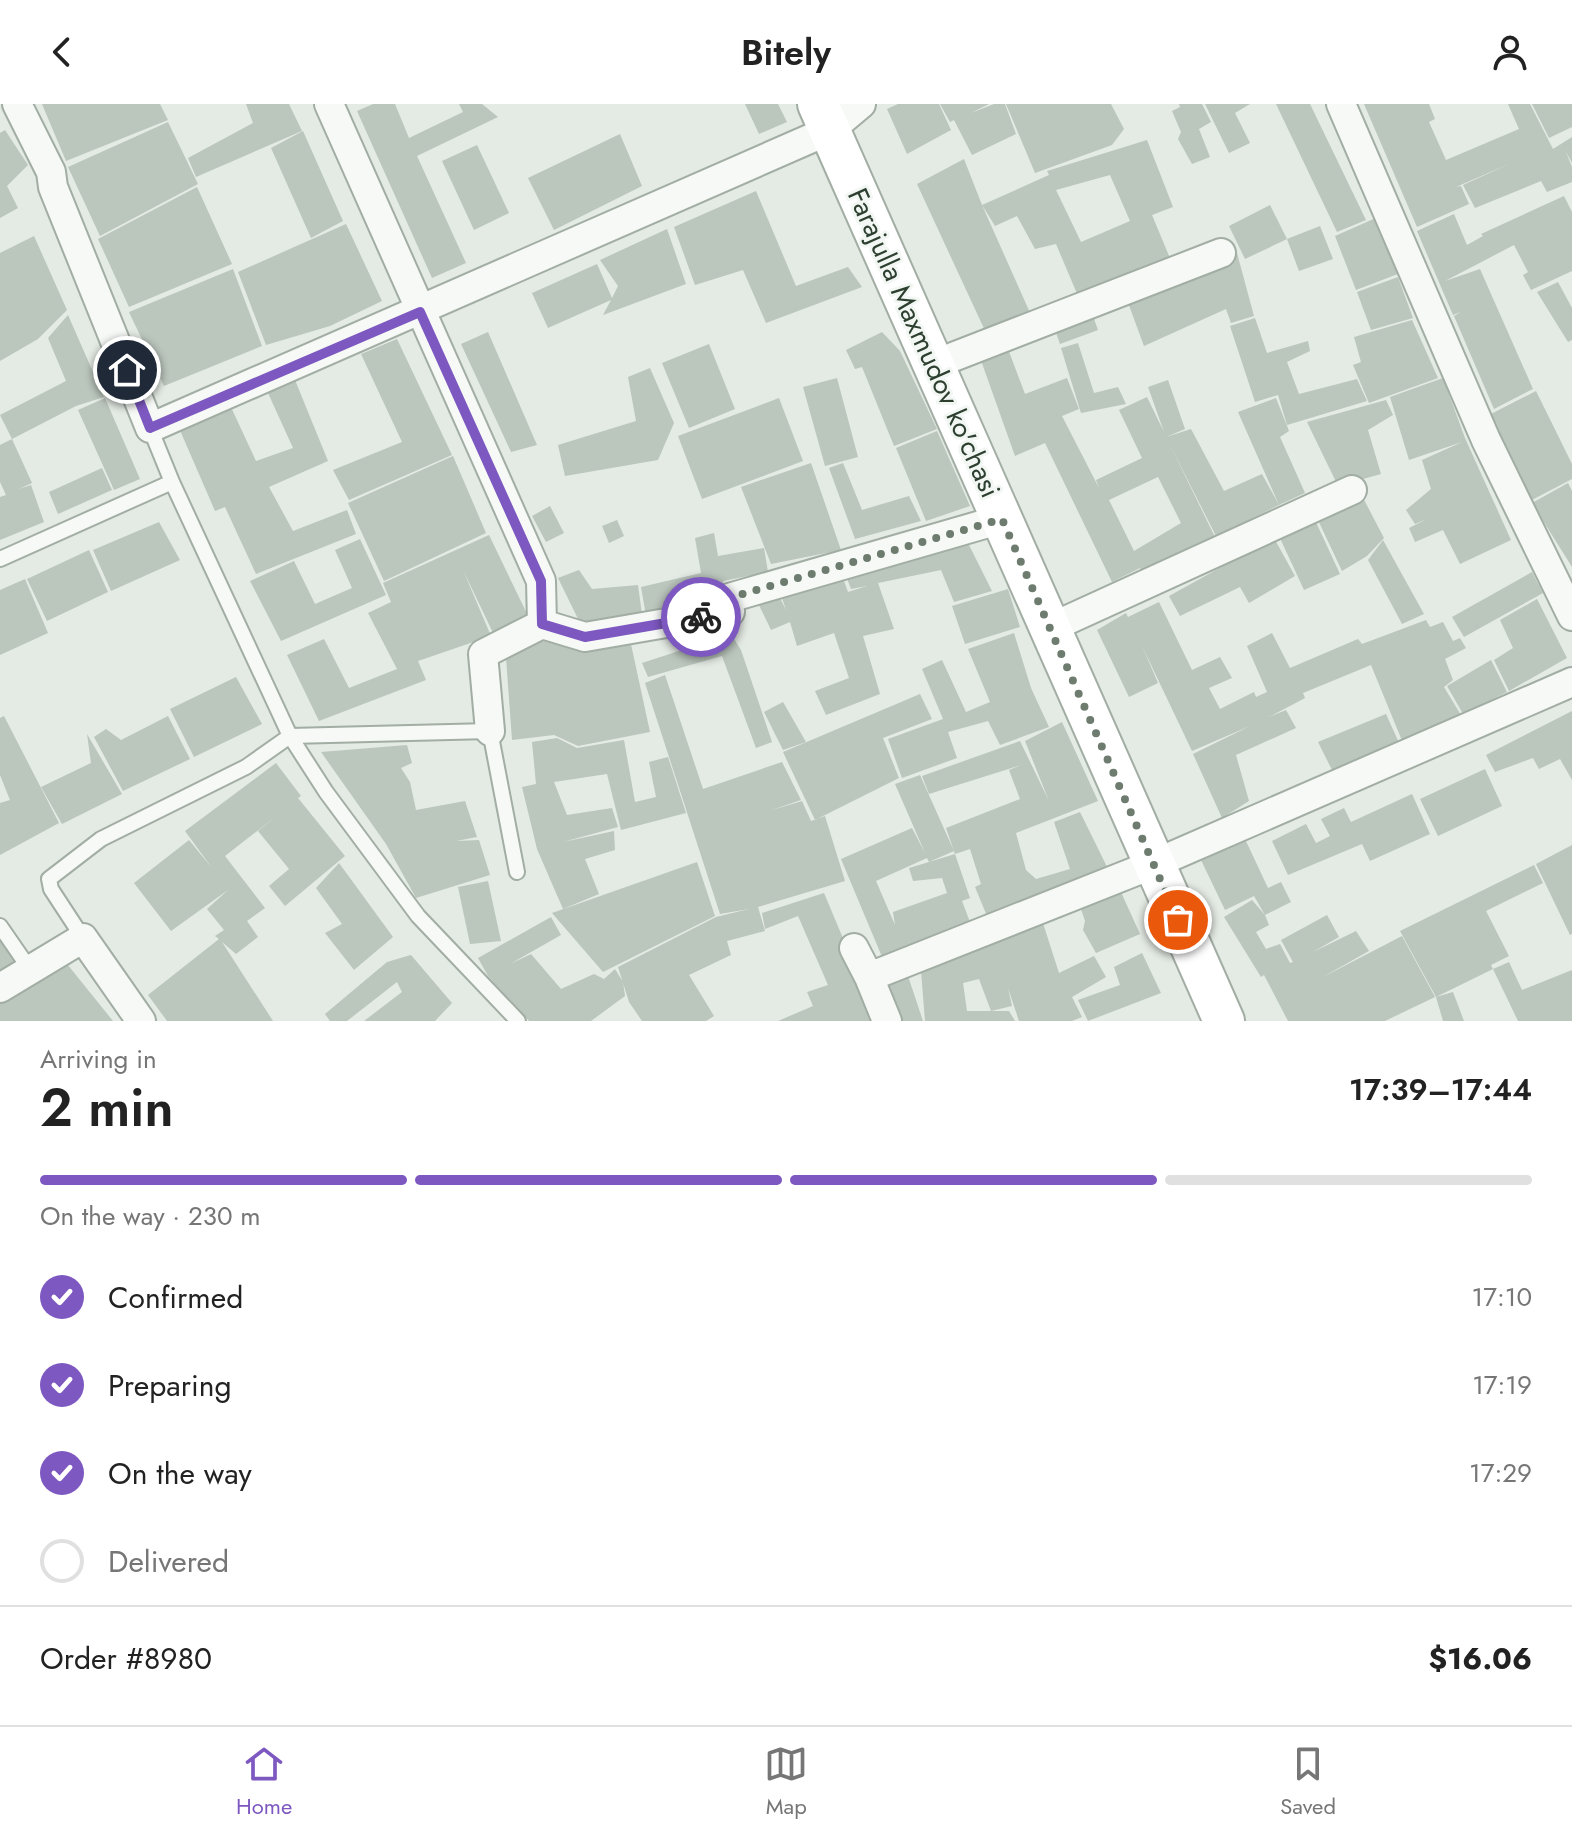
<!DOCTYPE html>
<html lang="en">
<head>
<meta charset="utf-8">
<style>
  :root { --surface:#fff; --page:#f2f2f2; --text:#222; --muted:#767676; --line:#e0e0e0; --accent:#7d58c0 }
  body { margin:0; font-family:Jost,sans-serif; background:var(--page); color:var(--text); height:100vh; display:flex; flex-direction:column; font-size:30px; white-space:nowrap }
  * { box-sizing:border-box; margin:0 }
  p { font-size:26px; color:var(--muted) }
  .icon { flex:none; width:44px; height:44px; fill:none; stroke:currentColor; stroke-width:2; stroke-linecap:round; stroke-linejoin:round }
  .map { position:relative; height:917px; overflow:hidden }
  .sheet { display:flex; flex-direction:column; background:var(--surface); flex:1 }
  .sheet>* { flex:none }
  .pin { position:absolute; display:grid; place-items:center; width:68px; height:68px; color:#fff; margin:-34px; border:4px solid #fff; border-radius:50%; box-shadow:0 2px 8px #0007 }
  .courier { position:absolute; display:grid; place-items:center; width:80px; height:80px; margin:-40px; border:6px solid #7d58c0; border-radius:50%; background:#fff; color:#222; box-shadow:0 2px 10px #0007 }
  .summary em { font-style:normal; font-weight:600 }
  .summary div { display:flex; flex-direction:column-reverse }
  .summary { display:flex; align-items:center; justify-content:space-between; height:136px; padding:0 40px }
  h1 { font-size:52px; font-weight:600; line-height:60px }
  .bar { display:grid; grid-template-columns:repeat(4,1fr); gap:12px 8px; align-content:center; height:96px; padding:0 40px }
  .bar i { height:10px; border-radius:6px; background:var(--line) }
  .bar .selected { background:var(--accent) }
  .bar p { grid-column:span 4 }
  .line { display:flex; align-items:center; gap:20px; padding:0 40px; border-top:2px solid var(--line) }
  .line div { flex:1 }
  ol { padding:0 40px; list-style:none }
  li { display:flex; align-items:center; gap:24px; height:88px }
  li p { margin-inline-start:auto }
  li .icon { padding:8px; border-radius:50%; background:var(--accent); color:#fff; stroke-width:4 }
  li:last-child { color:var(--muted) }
  li i { width:44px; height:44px; border:4px solid var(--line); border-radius:50% }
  header { display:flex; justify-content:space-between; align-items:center; height:104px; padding:0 40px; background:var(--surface); font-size:36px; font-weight:600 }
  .menu { display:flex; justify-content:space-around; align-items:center; height:112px; border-top:2px solid var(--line); background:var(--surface); font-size:22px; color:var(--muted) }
  .menu a { display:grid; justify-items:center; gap:4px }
  .menu .selected { color:var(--accent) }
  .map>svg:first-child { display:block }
  .building { fill:#bbc6bd; fill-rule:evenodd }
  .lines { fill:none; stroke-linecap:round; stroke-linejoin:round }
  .lane-casing { stroke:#a2ada3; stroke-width:18 }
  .street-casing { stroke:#a2ada3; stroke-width:32 }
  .secondary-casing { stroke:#a2ada3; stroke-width:44 }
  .lane { stroke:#f6f9f6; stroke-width:14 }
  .street { stroke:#f6f9f6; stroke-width:28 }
  .secondary { stroke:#fff; stroke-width:40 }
  .done { stroke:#6d7c6f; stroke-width:8; stroke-dasharray:0 14.4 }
  .route { stroke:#7d58c0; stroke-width:10 }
  .labels { text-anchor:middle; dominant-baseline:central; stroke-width:6; stroke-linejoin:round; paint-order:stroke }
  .street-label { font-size:28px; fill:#2d4030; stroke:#f3f7f4 }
</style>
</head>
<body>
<header><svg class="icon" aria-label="back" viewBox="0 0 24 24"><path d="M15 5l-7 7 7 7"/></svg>Bitely<svg class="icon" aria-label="person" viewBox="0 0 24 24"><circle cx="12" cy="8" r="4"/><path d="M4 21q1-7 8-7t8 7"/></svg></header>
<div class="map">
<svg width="1572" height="917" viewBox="0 0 1572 917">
  <rect width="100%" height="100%" fill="#e4eae4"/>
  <path class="building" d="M42,0H160L168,16L66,57Z
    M246,0H289L302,27L196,73L188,54L253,19Z
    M373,0H395L409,34L463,8L459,0H482L498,13L417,52L466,159L432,174L357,7Z
    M745,0H778L787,18L759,30Z
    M898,0H939L951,26L907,50L887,5Z
    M940,0H989L971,9L994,0H1005L1016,30L972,51L954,16L950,18Z
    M1006,0H1111L1124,25L1112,41L1035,69Z
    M1179,0H1202L1211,18L1199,25L1210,53L1192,60L1178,35L1181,28L1172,7L1180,3Z
    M1205,0H1250L1235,9L1250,39L1229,49Z
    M1276,0H1310L1366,116L1337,128Z
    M1364,0H1429L1435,15L1429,18L1446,56L1519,25L1508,0H1530L1553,45L1572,33V59L1566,48L1572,63V78L1547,88L1541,77L1475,104L1463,81L1511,59L1456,83L1461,82L1469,100L1417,123Z
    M1532,0H1572V23L1549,34Z
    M168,18L198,80L100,132L68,63Z
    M5,26L28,61L7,82L18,104L0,114V29Z
    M303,27L343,117L311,134L271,44Z
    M620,30L642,82L554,126L528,74Z
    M1147,36L1173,103L1152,111L1172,159L1081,199L1056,140L1035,145L1017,112L995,122L982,101L1031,211L987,231L917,80L964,55L982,101L1049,71L1047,67ZM1110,71L1130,117L1081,138L1056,86Z
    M477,41L509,109L474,126L442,57Z
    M197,83L232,160L129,203L98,135Z
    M756,87L796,182L848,163L862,183L766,219L743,166L695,181L674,123Z
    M1564,92L1572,108V167L1531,186L1523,171L1528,168L1514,141L1445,177L1480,165L1533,285L1494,305L1454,212L1461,208L1453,211L1417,127L1454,110L1467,141L1483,132L1481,130Z
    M1270,101L1287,135L1320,122L1333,155L1299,167L1287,135L1245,155L1229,122Z
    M1378,113L1403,168L1356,186L1335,132Z
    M346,120L382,197L330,222L266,241L238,168Z
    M667,125L686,180L603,211L611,196L548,224L532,189L597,160L612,194L618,182L600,156Z
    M34,132L67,206L38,235L0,257V149Z
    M1237,149L1254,212L1231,219L1226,205L1144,242L1127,196Z
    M233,165L262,242L164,282L129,208Z
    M1398,173L1413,214L1371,226L1357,188Z
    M1558,178L1572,204V236L1568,238L1537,188Z
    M68,211L104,293L76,302L12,335L32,379L19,385L31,381L44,418L0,436V393L6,391L0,378V341L12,335L0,311L66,277L48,234Z
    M1093,212L1098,226L1060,240L1055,226Z
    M1255,214L1267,249L1308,237L1310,247L1287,258L1299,290L1357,275L1367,297L1287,321L1278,291L1255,298L1230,222Z
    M1412,216L1438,274L1369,299L1353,261L1361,258L1354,233Z
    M488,228L537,341L511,348L461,240Z
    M882,228L900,247L937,325L894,342L862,263L855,265L846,246Z
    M397,235L452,351L349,396L333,366L402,338L361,250Z
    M1005,237L1025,290L1067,274L1079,305L1062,312L1099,384L1096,376L1142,354L1119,306L1147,293L1164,328L1148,283L1168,276L1185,325L1166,333L1191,325L1224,387L1262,370L1279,401L1216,432L1170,341L1215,433L1143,471L1140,464L1112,478L1045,339L1015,352L978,248ZM1158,373L1181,419L1134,447L1109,396Z
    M1078,239L1094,289L1118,283L1126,300L1081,309L1061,244Z
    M709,240L735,305L689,324L662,259Z
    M650,264L674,319L658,356L565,372L558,341L636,317L628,273Z
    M837,274L858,353L825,362L803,283Z
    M1443,274L1465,334L1511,436L1460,460L1443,426L1415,438L1409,424L1427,415L1415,420L1406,406L1431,385L1422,356L1462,338L1409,356L1390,293Z
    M295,276L328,357L269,383L293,427L347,406L356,430L256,470L225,403L215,407L179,324L230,301L256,357L293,344L268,289Z
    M1536,287L1572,360V375L1530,397L1489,311Z
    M105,294L140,375L114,386L78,306Z
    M779,294L803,357L702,395L678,332Z
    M1276,294L1289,327L1280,333L1305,389L1279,401L1238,308Z
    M1386,296L1393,311L1368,326L1381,370L1338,382L1307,318Z
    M937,327L970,402L926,417L896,344Z
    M453,352L486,429L384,477L348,399Z
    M811,359L841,446L771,460L741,383Z
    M843,359L862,406L909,392L921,417L855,435L829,364Z
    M102,364L112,386L58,410L49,388Z
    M1568,379L1572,387V463L1532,399Z
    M1361,390L1384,434L1367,452L1342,467L1317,414Z
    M550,402L564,429L546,438L532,412Z
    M617,416L624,432L609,439L602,422Z
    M1315,416L1340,470L1304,486L1279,432Z
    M159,418L180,456L111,487L93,446Z
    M714,429L718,452L764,444L768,468L723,477L728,504L647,517L641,483L701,469L695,434Z
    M489,431L529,514L495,533L463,466L491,532L418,557L426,576L319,617L287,551L324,535L349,584L397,565L368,509L391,498L383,479Z
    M1274,434L1295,472L1249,499L1240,483L1180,512L1169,492Z
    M360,435L386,491L281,537L250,477L294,457L315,500L352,484L335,446Z
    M966,435L992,487L954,498L941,466L878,479L894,525L863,532L880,590L826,611L815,587L849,574L834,529L797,542L790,518L771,526L758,499L778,490L786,506L781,491L843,474L848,488L867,482L851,485L846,472Z
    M1383,436L1424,510L1402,520L1368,456Z
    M89,446L108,488L47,517L27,475Z
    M579,466L592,485L638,481L643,518L582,523L558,474Z
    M1532,468L1543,489L1464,533L1452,513Z
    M25,475L48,529L0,551V486Z
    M1008,485L1020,523L965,540L952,502Z
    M1537,495L1567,554L1509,587L1494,556L1513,544L1500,516Z
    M1159,498L1192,566L1220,553L1232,574L1209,584L1220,605L1254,588L1256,593L1267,588L1247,542L1272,529L1290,564L1358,535L1362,540L1426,516L1430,523L1443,518L1453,537L1460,534L1466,544L1445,555L1453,576L1444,583L1464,616L1405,644L1371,561L1303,589L1305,594L1269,613L1286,606L1296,624L1236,651L1249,697L1222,714L1193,650L1250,622L1192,647L1142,542L1158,579L1129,593L1097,526L1126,509L1128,513Z
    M1014,529L1031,584L1049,623L1000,641L988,617L948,628L957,654L902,674L888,635L943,615L922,565L942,556L966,608L990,598L968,545Z
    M731,530L741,546L772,638L756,644L722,552L648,573L642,559Z
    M629,531L650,628L578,642L554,631L512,636L505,540Z
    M1491,556L1507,588L1463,610L1447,582Z
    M665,571L703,685L782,658L801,696L769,707L802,697L811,717L825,712L845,777L758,803L765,827L727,837L731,851L689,871L714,912L706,917H642L629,898L618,863L716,813L749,805L720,810L645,579Z
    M236,573L262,620L194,653L170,605Z
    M920,590L932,615L883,634L899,674L815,716L783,648Z
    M783,598L806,638L783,646L764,608Z
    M1572,607V676L1560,655L1539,665L1533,654L1495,668L1486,651Z
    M1386,610L1400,641L1334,670L1318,638Z
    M4,612L59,719L0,751V699L10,696L0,671V614Z
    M168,612L190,655L123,687L94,633L106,625L121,636Z
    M1062,618L1098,697L1016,729L1026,766L1036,775L1070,765L1054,718L1080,708L1113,775L989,817L975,783L981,780L970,745L955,750L946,724L1020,695L1009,666L1021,661L929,690L922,672L1020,637L1049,697L1025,637Z
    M87,630L122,690L62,720L41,683L91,659Z
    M557,634L577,644L624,636L635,698L656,693L649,658L668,653L686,709L621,726L607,670L554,678L567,711L612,704L618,723L563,738L614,727L615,746L585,755L599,790L563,805L537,745L522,683L536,680L532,638Z
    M407,641L412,659L401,664L410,678L416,706L465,697L477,733L456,737L479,736L490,771L416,794L386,740L321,648Z
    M276,659L301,692L298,694L345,752L285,802L269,782L289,765L258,727L275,713L225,752L265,804L247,817L258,833L236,850L222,838L273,917H167L148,891L219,835L215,832L224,826L207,805L228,786L171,827L134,779L189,736L212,764L185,727Z
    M1485,665L1502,702L1438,732L1420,695Z
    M920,671L954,747L929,758L955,750L970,794L962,797L973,826L885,860L841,755L912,724L925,749L895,680ZM927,754L929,758L909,764L913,777L942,774L947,789L893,808L895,821L876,777Z
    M1412,690L1430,730L1370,757L1362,740L1288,771L1272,737L1306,720L1316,739L1330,732L1321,715L1344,704L1351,718Z
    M1245,735L1268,784L1281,778L1291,798L1265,811L1269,821L1256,828L1266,845L1280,840L1290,859L1293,858L1281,836L1327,811L1339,833L1313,848L1356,827L1369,847L1321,874L1402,832L1435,893L1385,917H1288L1264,871L1261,873L1224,813L1252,796L1265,811L1254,792L1225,806L1201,756Z
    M1572,741V830L1570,831L1536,760Z
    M697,758L715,812L603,868L552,809Z
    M339,759L393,833L354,866L325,829L342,820L316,784Z
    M1534,761L1543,779L1486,807L1509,852L1491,861L1493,865L1436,893L1400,827Z
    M488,777L501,837L470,840L458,783Z
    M1120,786L1140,830L1096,849L1083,826L1085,817L1080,802Z
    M824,789L858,870L877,917H778L813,902L807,888L828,881L798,812L765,825L762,809Z
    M551,813L561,831L510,860L531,850L561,885L594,870L604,875L615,865L623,878L625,892L591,917H529L488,872L478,854Z
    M1041,813L1059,869L1094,852L1106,873L1072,893L1082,913L1072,917H1019L1008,884L1012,902L991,907L979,875L963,879L967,907H1009L1015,917H925L921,867Z
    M0,835L15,857L0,867Z
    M1142,849L1161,889L1088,917L1078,896L1120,881L1114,863Z
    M411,851L452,899L435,917H364L402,888L397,878L347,917H330L325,910L387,858Z
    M63,855L113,917H0V895Z
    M1509,858L1522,886L1572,866V917H1518L1493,865Z
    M908,872L923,917H889L876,881Z
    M1453,888L1464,917H1443L1436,893Z"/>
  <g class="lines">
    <g class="lane-casing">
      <path id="lane" d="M150,324L172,378
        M0,455L172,378L290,632L246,663L101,735L49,775L51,785L83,834
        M517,768L490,627L290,632L326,688L418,812L518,917
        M0,822L29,864"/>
    </g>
    <g class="street-casing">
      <path id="street" d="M17,0L51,68L53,83L150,324L830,26L861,0
        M329,0L541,477L542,520L483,550L490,627
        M1341,0L1486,336L1572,512
        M935,260L1221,149
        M542,520L585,533L730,508L729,494L1002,415
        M1050,524L1352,386
        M854,844L869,873L1154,760L1572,578
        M869,873L887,917
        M0,884L83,834L141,917"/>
    </g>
    <g class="secondary-casing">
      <path id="secondary" d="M818,0L1224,917"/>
    </g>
    <use href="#lane" class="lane"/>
    <use href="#street" class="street"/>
    <use href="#secondary" class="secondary"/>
  </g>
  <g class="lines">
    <path class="done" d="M701,513L730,508L729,494L1002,415L1178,816"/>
    <path class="route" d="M127,266L150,324L420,208L541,477L542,520L585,533L701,513"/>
  </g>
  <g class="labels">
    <g class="street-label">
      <text transform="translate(924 239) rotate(66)">Farajulla Maxmudov ko'chasi</text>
    </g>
  </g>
</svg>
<div class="pin" style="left:1178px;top:816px;background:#ea580c"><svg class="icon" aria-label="bag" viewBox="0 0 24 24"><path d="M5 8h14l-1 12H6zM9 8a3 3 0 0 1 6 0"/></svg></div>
<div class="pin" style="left:127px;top:266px;background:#1f2937"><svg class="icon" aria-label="home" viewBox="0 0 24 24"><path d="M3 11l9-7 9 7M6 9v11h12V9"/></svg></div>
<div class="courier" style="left:701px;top:513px"><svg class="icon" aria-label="bike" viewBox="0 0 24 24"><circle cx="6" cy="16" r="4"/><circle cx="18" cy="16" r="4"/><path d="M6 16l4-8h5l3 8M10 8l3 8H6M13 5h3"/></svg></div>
</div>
<section class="sheet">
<div class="summary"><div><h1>2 min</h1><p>Arriving in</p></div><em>17:39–17:44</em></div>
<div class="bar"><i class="selected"></i><i class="selected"></i><i class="selected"></i><i></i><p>On the way · 230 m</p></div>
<ol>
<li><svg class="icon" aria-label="check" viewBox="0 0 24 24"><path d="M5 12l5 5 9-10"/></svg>Confirmed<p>17:10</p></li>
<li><svg class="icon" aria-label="check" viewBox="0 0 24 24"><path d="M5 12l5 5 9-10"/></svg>Preparing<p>17:19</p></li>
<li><svg class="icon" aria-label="check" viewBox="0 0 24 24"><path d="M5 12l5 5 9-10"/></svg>On the way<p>17:29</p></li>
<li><i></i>Delivered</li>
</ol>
<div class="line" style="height:104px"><div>Order #8980</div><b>$16.06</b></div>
</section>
<nav class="menu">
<a class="selected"><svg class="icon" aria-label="home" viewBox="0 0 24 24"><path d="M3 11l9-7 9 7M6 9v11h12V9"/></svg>Home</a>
<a><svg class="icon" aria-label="map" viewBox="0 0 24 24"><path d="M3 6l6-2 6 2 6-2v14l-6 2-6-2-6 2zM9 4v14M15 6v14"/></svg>Map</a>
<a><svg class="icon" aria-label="saved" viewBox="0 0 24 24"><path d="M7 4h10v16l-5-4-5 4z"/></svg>Saved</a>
</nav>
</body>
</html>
